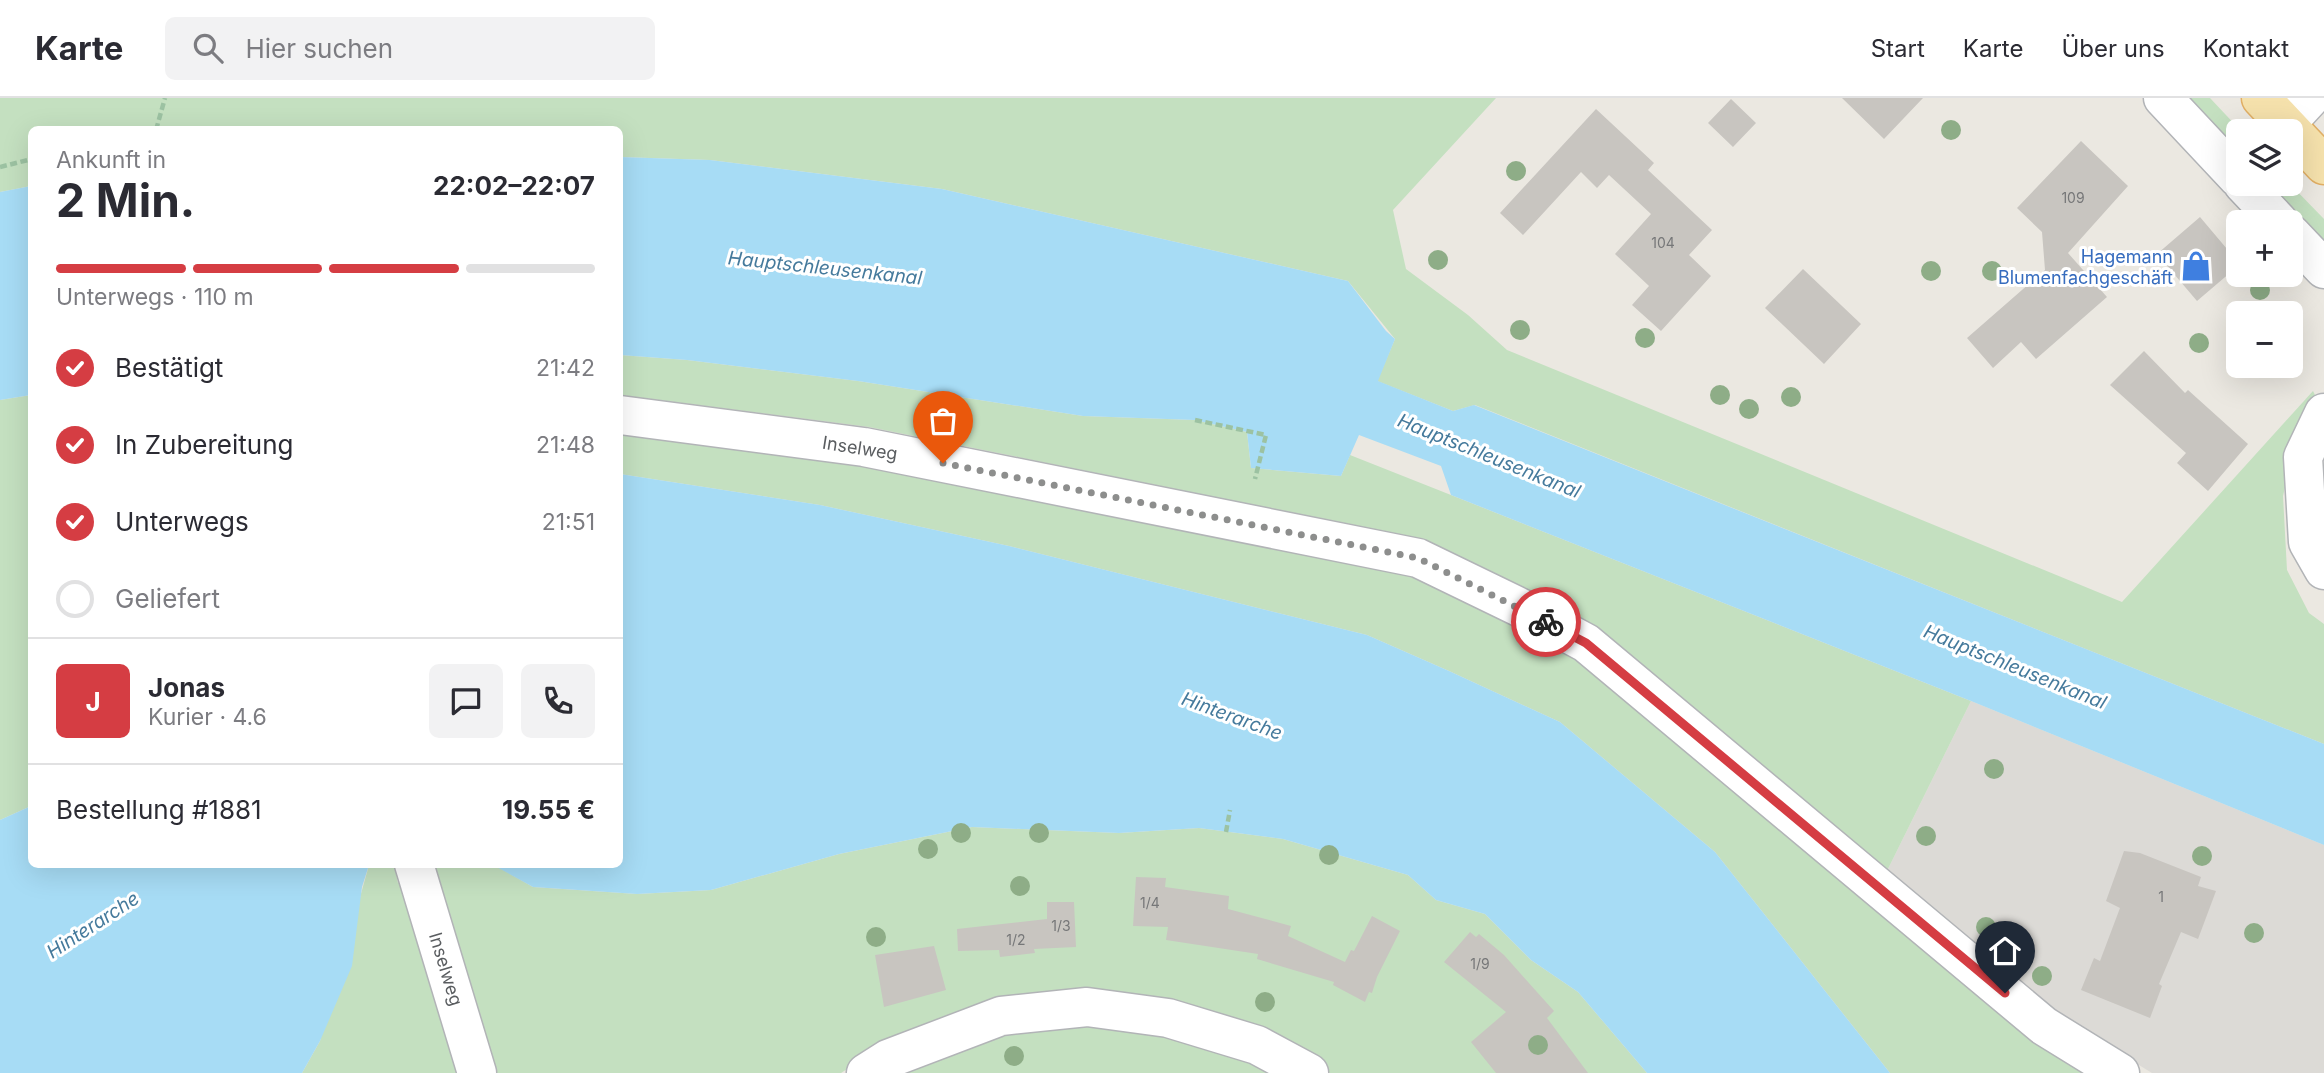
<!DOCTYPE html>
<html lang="de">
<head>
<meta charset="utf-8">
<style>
  :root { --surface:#fff; --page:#f2f2f3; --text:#2b2b33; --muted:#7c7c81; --line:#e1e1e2; --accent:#d53d43 }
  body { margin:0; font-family:Inter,sans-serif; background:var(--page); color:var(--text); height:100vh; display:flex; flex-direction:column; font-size:26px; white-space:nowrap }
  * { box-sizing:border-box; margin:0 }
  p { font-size:23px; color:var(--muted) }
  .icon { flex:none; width:38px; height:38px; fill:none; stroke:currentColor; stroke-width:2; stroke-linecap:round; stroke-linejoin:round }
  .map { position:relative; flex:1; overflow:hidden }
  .sheet { position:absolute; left:28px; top:28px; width:595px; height:742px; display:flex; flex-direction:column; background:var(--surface); border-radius:10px; box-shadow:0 7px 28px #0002 }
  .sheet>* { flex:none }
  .tools { position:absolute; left:2226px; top:21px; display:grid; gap:14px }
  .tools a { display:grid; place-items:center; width:77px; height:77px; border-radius:10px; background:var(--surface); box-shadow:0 7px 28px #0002; font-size:35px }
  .pin { position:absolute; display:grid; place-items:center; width:60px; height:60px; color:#fff; margin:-72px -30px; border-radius:50% 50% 50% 0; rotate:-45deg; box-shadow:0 0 7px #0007 }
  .pin .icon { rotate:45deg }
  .courier { position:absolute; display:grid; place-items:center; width:70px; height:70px; margin:-35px; border:5px solid #d53d43; border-radius:50%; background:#fff; color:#222; box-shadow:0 2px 9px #0007 }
  .head em { font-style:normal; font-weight:700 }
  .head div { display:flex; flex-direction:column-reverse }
  .head { display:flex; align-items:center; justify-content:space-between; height:119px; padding:0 28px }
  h1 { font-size:46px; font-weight:700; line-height:52px }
  .bar { display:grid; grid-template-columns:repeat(4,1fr); gap:10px 7px; align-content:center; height:84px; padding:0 28px }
  .bar i { height:9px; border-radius:5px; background:var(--line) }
  .bar .active { background:var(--accent) }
  .bar p { grid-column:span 4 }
  .line { display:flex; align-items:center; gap:18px; padding:0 28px; border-top:2px solid var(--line) }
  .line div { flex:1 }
  .round { display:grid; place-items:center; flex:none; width:74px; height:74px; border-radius:10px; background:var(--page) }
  ol { padding:0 28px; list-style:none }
  li { display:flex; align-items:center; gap:21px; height:77px }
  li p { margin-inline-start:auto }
  li .icon { padding:7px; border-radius:50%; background:var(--accent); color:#fff; stroke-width:4 }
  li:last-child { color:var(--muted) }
  li i { width:38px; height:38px; border:4px solid var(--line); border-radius:50% }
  header { display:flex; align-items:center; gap:42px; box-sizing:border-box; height:98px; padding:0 35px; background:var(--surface); border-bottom:2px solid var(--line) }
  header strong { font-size:33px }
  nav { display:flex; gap:38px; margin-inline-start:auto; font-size:24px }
  .search { width:490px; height:63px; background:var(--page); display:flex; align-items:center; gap:18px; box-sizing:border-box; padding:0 24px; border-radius:10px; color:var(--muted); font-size:26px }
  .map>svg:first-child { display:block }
  .industrial { fill:#dcdad6 }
  .green { fill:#c4e0c0 }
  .water { fill:#a7dcf5 }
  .building { fill:#c8c5c0 }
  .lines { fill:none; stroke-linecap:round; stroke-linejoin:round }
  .minor-casing { stroke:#b2b4b7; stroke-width:41 }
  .major-casing { stroke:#e1af65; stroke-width:41 }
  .path { stroke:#9cc2a2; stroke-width:4.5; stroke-dasharray:7 3.5; stroke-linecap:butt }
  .minor { stroke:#fff; stroke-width:38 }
  .major { stroke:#f5e1ac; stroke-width:38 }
  .tree { fill:#8ead87 }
  .done { stroke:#8d8e8d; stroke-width:7; stroke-dasharray:0 12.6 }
  .route { stroke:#d53d43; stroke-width:9 }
  .labels { text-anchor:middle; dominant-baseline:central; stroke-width:6; stroke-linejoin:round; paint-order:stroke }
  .number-label { font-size:14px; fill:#767778 }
  .shop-label { font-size:18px; fill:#366cbe; stroke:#fff; text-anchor:end }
  .street-label { font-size:18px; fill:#5a5d60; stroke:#fff }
  .water-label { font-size:19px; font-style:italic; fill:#457a9c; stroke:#fff }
</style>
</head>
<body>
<header>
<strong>Karte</strong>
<div class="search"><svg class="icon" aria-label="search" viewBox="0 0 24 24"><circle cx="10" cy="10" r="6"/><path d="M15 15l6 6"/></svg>Hier suchen</div>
<nav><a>Start</a><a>Karte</a><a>Über uns</a><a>Kontakt</a></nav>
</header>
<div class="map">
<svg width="2324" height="975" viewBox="0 0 2324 975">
  <rect width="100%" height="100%" fill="#ebe8e1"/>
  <path class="industrial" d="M1971,603L2324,747V975H2152L2047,911L1886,775Z"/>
  <path class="green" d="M0,0H1496L1393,112L1406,171L1468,217L1507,252L2122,504L2313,293L2317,301L2296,343L2283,398L2287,472L2309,515L2324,526V646L1475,307L1453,313L1377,283L1395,241L1348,183L942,91L710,62L620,59V32H32L31,88L0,94Z
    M2188,0H2210L2241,33H2238V55Z
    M2267,86H2290L2324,121V147Z
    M620,257L687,262L858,283L1083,318L1195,322L1247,334L1251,370L1341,378L1350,357L1971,603L1886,775L1446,453L1384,433L869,329L620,297Z
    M31,297V708L0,722V302Z
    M620,335L857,363L1415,477L1583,560L2087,975H1890L1715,754L1560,624L1449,573L1367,537L1009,448L820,407L620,376Z
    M972,729L1119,735L1199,730L1283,741L1408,777L1436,802L1485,816L1531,862L1578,894L1647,975H1330L1257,936L1177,904L882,948L841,975H302L320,943L369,767H394L398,785L430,781L426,767L493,766L533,789L637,796L711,792L839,756Z
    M1083,928L1163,935L1253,962L1277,975H888L1000,936Z"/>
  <path class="water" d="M620,59L710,62L942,91L1348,183L1386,233L1395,241L1378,283L1453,313L1474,307L2324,646V747L1971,603L1451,397L1441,368L1359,337L1341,378L1251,370L1247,334L1195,322L1083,318L858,283L687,262L620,257Z
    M31,88V297L0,302V94Z
    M620,376L820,407L1009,448L1367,537L1449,573L1560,624L1715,754L1890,975H1647L1578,894L1531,862L1485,816L1436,802L1408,777L1283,741L1199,730L1119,735L972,729L839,756L711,792L637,796L533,789L493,767L620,766Z
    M31,708L32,766L369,767L362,789L352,868L320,943L302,975H0V722Z"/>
  <path class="building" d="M1842,0H1923L1884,41Z
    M1731,1L1756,25L1733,49L1708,25Z
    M1596,11L1654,65L1648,72L1712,132L1689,157L1711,178L1661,233L1632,207L1649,188L1615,156L1651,116L1609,77L1597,90L1581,74L1523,137L1500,115Z
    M2081,43L2128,88L2068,155L2107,199L2036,261L2021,244L1993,270L1967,240L2045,172L2042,134L2017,110Z
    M2200,119L2238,164V168L2197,203L2157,156Z
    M1803,171L1861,226L1824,266L1765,210Z
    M2144,253L2185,295L2188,292L2248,346L2208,393L2177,365L2186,355L2110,287Z
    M2124,753L2140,755L2201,779L2198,788L2216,793L2198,841L2181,834L2159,886L2162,888L2150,920L2081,892L2094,860L2100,863L2120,810L2106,803Z
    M1136,779L1166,780L1165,789L1229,798L1228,811L1291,828L1288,838L1345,864L1351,852L1354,853L1372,818L1400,833L1377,879L1372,895L1369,894L1365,904L1333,887L1334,884L1257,861L1258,856L1166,842L1168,829L1133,828Z
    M1047,804H1074L1076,849L1034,851L1035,855L1000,859L999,852L958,853L957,831L1047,821Z
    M1470,834L1476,839L1479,836L1504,857L1554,913L1547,920L1588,975H1496L1471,944L1506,914L1444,864Z
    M934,848L946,892L884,909L875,857Z"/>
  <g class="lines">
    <g class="minor-casing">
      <path id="minor" d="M2163,0L2238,80
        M2286,26L2310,0
        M2243,86L2279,124
        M2291,136L2324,171
        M2324,315L2303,359L2308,444L2324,472
        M620,317L864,349L1418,460L1519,509L1586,545L2044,928L2120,975
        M414,766L477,975
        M866,975L888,961L1001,918L1087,909L1168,920L1257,947L1309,975"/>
    </g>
    <g class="major-casing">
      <path id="major" d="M2261,0L2324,67"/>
    </g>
    <path class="path" d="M156,32L165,0
      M0,69L32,61
      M1195,322L1266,337L1255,381
      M1226,734L1230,712"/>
    <use href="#minor" class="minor"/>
    <use href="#major" class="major"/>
  </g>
  <g class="tree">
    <circle cx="1951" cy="32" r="10"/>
    <circle cx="1516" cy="73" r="10"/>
    <circle cx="1438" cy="162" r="10"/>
    <circle cx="1931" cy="173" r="10"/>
    <circle cx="1992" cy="173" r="10"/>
    <circle cx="2260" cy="192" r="10"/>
    <circle cx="1520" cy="232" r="10"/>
    <circle cx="1645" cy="240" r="10"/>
    <circle cx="2199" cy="245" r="10"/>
    <circle cx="1720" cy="297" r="10"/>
    <circle cx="1791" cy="299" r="10"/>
    <circle cx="1749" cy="311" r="10"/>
    <circle cx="1994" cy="671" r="10"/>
    <circle cx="961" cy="735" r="10"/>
    <circle cx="1039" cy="735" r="10"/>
    <circle cx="1926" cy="738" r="10"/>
    <circle cx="928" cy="751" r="10"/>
    <circle cx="1329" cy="757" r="10"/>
    <circle cx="2202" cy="758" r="10"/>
    <circle cx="1020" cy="788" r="10"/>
    <circle cx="1986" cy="829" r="10"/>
    <circle cx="2254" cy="835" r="10"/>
    <circle cx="876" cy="839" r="10"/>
    <circle cx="2042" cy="878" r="10"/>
    <circle cx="1265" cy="904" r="10"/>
    <circle cx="1538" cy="947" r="10"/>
    <circle cx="1014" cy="958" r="10"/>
  </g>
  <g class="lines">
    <path class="done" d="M943,365L1418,460L1546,524"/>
    <path class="route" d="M1546,524L1586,545L2005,895"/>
  </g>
  <defs>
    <g id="shop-bare" transform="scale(2.415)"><path d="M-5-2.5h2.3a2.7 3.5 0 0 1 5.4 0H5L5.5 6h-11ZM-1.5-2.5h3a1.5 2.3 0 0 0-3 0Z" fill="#3f7fe0" stroke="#fff" stroke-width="2.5" paint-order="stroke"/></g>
  </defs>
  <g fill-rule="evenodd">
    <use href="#shop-bare" x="2196" y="168"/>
  </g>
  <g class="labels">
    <g class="number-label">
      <text x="2073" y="99">109</text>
      <text x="1663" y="144">104</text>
      <text x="2161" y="798">1</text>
      <text x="1150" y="804">1/4</text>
      <text x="1061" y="827">1/3</text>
      <text x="1016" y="841">1/2</text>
      <text x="1480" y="865">1/9</text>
    </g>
    <g class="shop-label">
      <text x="2173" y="158">Hagemann<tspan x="2173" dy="21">Blumenfachgeschäft</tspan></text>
    </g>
    <g class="street-label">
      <text transform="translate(860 350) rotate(9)">Inselweg</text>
      <text transform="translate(446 871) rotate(73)">Inselweg</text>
    </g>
    <g class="water-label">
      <text transform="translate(825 170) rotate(6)">Hauptschleusenkanal</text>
      <text transform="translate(1489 358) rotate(22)">Hauptschleusenkanal</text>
      <text transform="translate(2015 569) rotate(22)">Hauptschleusenkanal</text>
      <text transform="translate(1232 618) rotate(20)">Hinterarche</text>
      <text transform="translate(93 827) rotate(-33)">Hinterarche</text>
    </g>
  </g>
</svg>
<div class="tools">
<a><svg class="icon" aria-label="layers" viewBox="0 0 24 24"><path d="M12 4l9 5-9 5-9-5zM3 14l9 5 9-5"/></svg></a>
<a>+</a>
<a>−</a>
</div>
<div class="pin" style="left:943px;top:365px;background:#ea580c"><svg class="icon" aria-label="bag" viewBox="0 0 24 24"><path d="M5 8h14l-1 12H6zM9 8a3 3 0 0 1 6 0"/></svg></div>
<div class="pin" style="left:2005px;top:895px;background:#1f2937"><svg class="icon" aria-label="home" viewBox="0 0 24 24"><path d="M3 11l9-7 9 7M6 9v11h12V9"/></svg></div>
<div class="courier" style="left:1546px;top:524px"><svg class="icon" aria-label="bike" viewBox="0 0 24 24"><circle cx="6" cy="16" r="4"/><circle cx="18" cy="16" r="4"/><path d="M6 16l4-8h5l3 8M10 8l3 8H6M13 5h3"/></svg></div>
<section class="sheet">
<div class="head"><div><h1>2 Min.</h1><p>Ankunft in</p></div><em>22:02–22:07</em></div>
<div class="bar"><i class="active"></i><i class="active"></i><i class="active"></i><i></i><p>Unterwegs · 110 m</p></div>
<ol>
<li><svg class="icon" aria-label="check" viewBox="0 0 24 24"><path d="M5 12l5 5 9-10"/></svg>Bestätigt<p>21:42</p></li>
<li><svg class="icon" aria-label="check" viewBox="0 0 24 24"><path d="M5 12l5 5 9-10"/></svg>In Zubereitung<p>21:48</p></li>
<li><svg class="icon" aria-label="check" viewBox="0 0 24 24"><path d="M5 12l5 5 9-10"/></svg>Unterwegs<p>21:51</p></li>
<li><i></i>Geliefert</li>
</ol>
<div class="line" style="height:126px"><b class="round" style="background:var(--accent);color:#fff">J</b><div><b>Jonas</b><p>Kurier · 4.6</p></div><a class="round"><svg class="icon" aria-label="chat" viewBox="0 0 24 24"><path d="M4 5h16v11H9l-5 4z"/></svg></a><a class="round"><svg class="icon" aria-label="phone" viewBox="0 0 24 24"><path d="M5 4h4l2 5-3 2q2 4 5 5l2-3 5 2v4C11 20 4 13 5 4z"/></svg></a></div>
<div class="line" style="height:91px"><div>Bestellung #1881</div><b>19.55 €</b></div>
</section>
</div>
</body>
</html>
